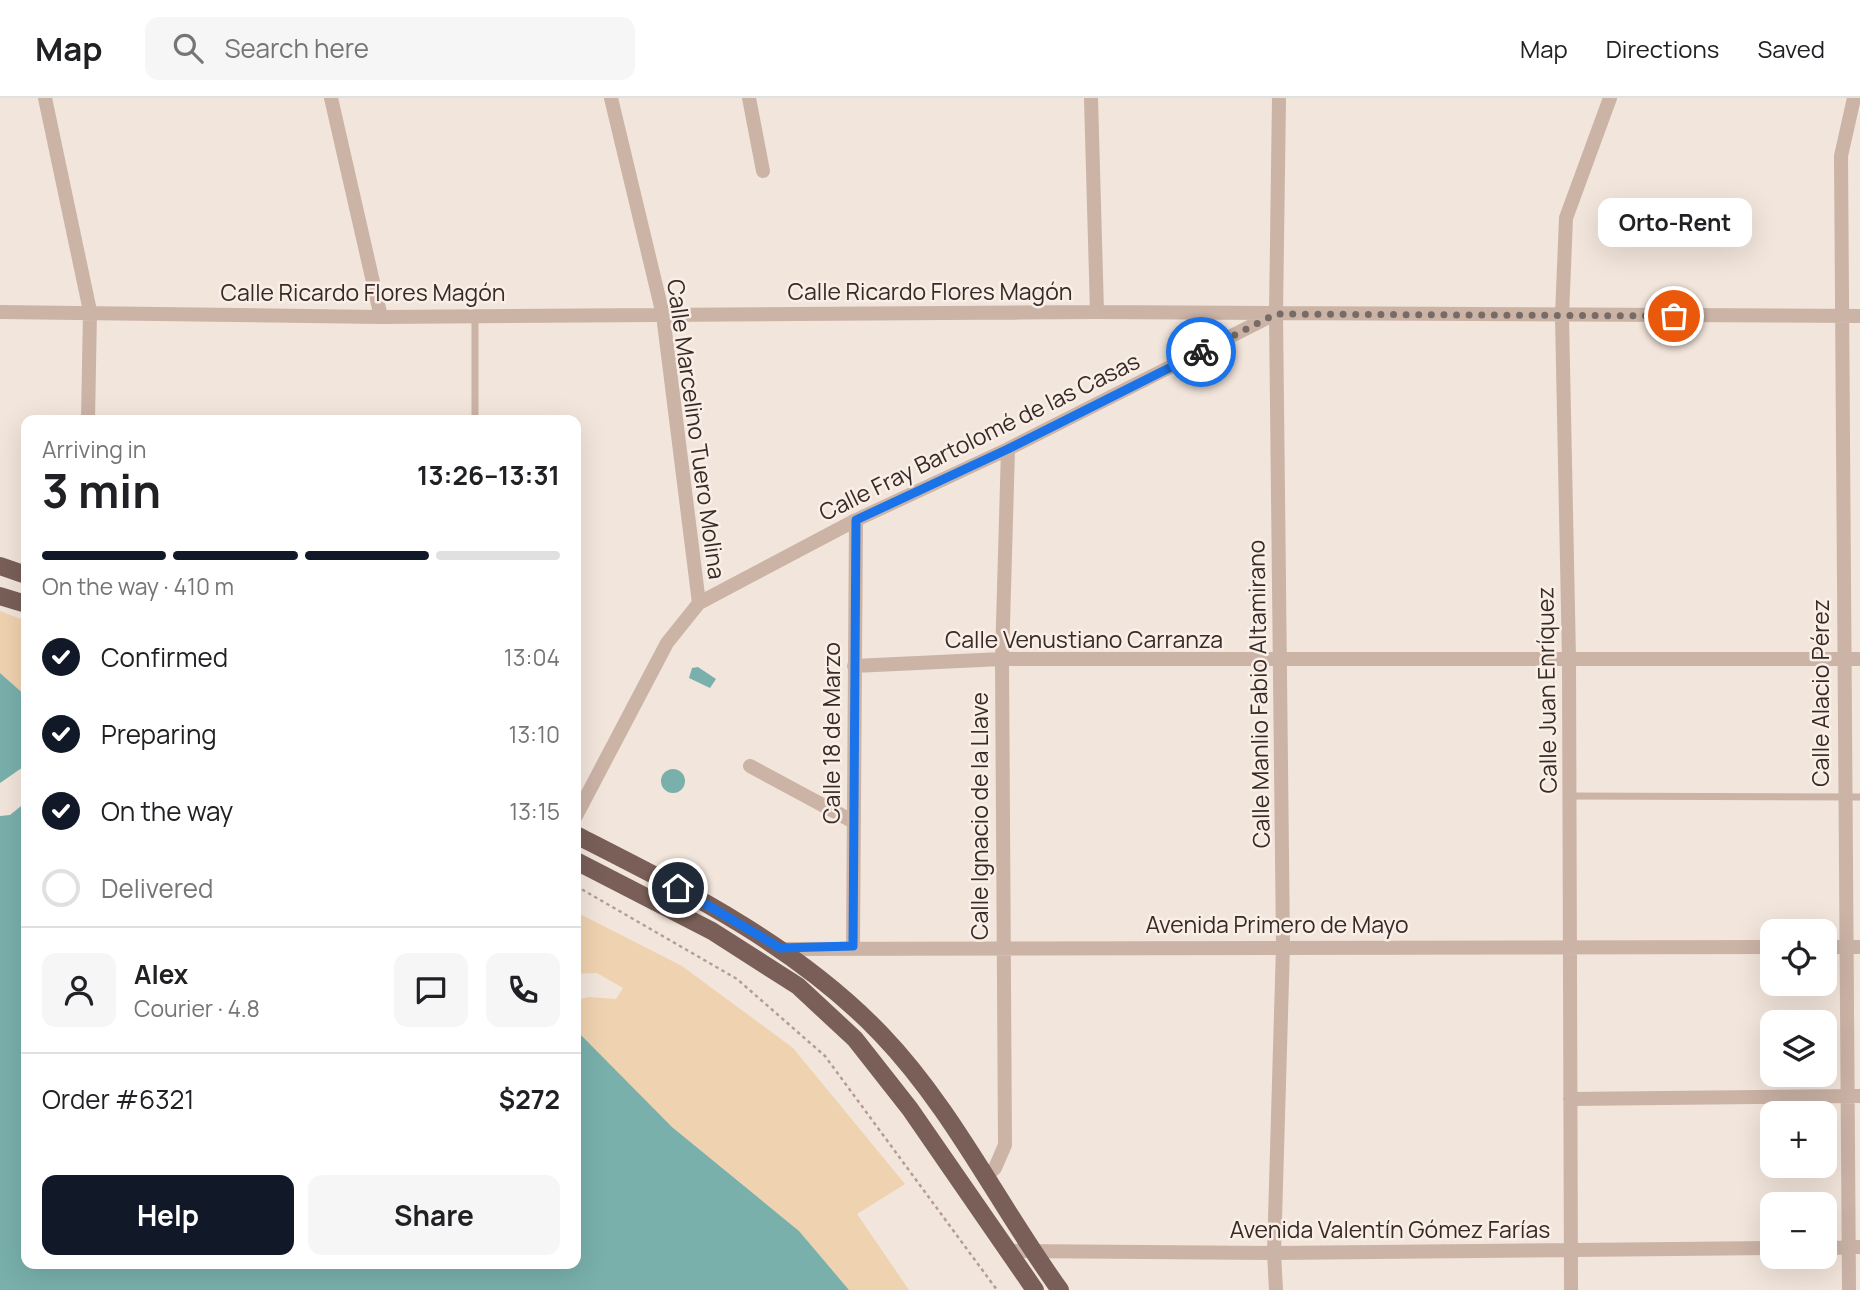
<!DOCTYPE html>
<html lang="en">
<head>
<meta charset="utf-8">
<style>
  :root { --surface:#fff; --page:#f6f6f6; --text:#202124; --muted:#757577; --line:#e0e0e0; --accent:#111827 }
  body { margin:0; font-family:Manrope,sans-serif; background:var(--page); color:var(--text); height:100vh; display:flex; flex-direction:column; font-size:26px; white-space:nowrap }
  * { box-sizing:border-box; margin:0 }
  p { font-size:23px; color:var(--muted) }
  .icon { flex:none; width:38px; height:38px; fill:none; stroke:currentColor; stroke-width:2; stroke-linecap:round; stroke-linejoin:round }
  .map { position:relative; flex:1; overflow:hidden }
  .sheet { position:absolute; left:21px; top:317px; width:560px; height:854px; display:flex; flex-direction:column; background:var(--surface); border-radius:14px; box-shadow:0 7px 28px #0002 }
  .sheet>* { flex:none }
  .buttons { position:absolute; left:1760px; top:821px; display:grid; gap:14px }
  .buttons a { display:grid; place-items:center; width:77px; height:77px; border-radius:14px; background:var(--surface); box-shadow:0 7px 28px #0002; font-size:35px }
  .pin { position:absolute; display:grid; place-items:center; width:60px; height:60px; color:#fff; margin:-30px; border:4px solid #fff; border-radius:50%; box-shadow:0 2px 7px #0007 }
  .courier { position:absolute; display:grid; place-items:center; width:70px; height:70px; margin:-35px; border:5px solid #1a73e8; border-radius:50%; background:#fff; color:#222; box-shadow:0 2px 9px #0007 }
  .bubble { position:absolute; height:49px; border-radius:14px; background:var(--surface); box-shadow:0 7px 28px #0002; font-size:23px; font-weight:700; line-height:49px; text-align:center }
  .headline em { font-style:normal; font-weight:700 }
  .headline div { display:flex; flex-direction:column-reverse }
  .headline { display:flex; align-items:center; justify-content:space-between; height:119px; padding:0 21px }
  h1 { font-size:46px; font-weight:700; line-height:52px }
  .bar { display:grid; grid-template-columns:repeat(4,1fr); gap:10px 7px; align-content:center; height:84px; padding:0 21px }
  .bar i { height:9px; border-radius:5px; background:var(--line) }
  .bar .on { background:var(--accent) }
  .bar p { grid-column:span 4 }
  .line { display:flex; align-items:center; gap:18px; padding:0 21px; border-top:2px solid var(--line) }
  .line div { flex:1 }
  .round { display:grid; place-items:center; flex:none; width:74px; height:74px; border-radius:14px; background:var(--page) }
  ol { padding:0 21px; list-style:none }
  li { display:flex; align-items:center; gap:21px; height:77px }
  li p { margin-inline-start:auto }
  li .icon { padding:7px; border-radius:50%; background:var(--accent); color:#fff; stroke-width:4 }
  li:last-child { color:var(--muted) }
  li i { width:38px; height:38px; border:4px solid var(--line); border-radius:50% }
  .cta { display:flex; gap:14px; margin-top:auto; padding:14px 21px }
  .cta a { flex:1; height:80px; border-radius:14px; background:var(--accent); color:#fff; font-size:28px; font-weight:700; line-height:80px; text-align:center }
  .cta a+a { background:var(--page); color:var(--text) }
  header { display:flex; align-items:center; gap:42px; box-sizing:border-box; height:98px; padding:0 35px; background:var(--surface); border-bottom:2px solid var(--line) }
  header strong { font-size:33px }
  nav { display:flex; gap:38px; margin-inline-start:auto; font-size:24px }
  .search { width:490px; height:63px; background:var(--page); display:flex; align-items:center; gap:18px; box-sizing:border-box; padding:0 24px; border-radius:14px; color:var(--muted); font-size:26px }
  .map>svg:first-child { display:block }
  .sand { fill:#efd2b0 }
  .water { fill:#79b0ac }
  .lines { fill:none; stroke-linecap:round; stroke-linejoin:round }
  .path { stroke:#b69d91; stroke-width:2.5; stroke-dasharray:3.5 3.5; stroke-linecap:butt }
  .service { stroke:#cbb3a6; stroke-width:7 }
  .minor { stroke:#cbb3a6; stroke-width:14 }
  .primary { stroke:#795f58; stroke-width:18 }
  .done { stroke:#786b66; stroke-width:7; stroke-dasharray:0 12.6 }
  .route { stroke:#1a73e8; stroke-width:9 }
  .labels { text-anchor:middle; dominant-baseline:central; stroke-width:5; stroke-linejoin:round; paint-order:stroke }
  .street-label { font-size:23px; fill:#372a27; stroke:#faefe7 }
</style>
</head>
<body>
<header>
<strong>Map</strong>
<div class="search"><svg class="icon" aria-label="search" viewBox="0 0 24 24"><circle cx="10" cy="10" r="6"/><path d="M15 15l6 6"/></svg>Search here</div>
<nav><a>Map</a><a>Directions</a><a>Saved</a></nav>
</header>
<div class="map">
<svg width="1860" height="1192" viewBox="0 0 1860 1192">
  <rect width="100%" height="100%" fill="#f2e5db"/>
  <path class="sand" d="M0,513L26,523V598L0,575Z
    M576,814L682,868L793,950L905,1086L857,1116L909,1192H849L799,1133L672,1029L576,932V902L589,899L616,901L623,890L597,875L576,876Z"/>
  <path class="water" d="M698,569L716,581L710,590L689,580L692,570Z
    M0,575L26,598V667L0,685Z
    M661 683a12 12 0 1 1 24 0a12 12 0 1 1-24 0Z
    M26,704V1166H576V932L672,1029L799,1133L849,1192H0V718L10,717Z"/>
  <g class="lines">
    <path class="path" d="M576,788L737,881L825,958L997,1192"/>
    <path class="service" d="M475,219V322
      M1569,698L1860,699"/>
    <path class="minor" d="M45,0L90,213L88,322
      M331,0L381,219
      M611,0L663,217L699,505
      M749,0L763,73
      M1091,0L1097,214
      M0,214L381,219L1097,214L1860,218
      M854,568L1002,561H1860
      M750,668L854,724
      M576,718L667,545L699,505L856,422L1008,351L1271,218
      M853,848L856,422
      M1825,849H1860
      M780,851L1773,849
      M1570,1001L1860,998
      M985,1079L995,1070L1005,1047L1002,561L1008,351
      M1825,1150L1860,1149
      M1008,1153L1274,1155L1773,1150
      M1276,1192L1274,1155L1283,848L1276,216L1279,0
      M1571,1192L1569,561L1562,218L1566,120L1610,0
      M1849,1192C1848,814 1842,436 1841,58L1854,0"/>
    <path class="primary" d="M0,468L26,477
      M0,498L26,506
      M576,737C684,792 796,847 881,936C953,1011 999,1108 1060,1192
      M576,763L712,833L798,888L855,941L910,1011L1035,1192"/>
  </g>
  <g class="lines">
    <path class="done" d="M1201,254L1276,216L1674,218"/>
    <path class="route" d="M678,790L780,850L853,848L856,422L1008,351L1201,254"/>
  </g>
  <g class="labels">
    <g class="street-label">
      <text x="930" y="193">Calle Ricardo Flores Magón</text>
      <text x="363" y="194">Calle Ricardo Flores Magón</text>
      <text transform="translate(697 331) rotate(82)">Calle Marcelino Tuero Molina</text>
      <text transform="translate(979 338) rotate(-26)">Calle Fray Bartolomé de las Casas</text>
      <text x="1084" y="541">Calle Venustiano Carranza</text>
      <text transform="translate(1546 592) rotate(-91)">Calle Juan Enríquez</text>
      <text transform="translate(1820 595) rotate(-90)">Calle Alacio Pérez</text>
      <text transform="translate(1258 596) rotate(-91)">Calle Manlio Fabio Altamirano</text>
      <text transform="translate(831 635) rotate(-90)">Calle 18 de Marzo</text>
      <text transform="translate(979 718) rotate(-90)">Calle Ignacio de la Llave</text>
      <text x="1277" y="826">Avenida Primero de Mayo</text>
      <text x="1390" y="1131">Avenida Valentín Gómez Farías</text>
    </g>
  </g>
</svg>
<div class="buttons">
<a><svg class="icon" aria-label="locate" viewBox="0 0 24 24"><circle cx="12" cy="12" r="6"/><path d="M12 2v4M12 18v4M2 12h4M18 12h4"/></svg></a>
<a><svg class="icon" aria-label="layers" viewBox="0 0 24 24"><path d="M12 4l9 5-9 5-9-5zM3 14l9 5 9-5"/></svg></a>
<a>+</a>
<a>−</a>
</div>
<div class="pin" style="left:1674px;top:218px;background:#ea580c"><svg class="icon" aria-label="bag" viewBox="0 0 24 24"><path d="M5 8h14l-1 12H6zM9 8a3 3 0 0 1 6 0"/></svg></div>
<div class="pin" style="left:678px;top:790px;background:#1f2937"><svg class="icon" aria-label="home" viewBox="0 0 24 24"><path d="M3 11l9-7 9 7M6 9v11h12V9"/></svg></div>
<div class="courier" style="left:1201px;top:254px"><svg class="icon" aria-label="bike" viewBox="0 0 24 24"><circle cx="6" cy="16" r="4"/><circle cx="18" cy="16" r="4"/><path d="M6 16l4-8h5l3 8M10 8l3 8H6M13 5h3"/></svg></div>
<div class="bubble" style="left:1598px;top:100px;width:154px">Orto-Rent</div>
<section class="sheet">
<div class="headline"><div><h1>3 min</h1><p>Arriving in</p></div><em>13:26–13:31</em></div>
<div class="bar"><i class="on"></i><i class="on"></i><i class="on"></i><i></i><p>On the way · 410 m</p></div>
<ol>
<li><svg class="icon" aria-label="check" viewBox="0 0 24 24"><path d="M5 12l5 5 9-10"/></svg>Confirmed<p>13:04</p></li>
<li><svg class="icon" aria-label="check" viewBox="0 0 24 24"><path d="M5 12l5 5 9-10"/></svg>Preparing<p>13:10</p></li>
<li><svg class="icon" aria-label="check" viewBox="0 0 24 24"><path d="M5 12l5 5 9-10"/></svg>On the way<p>13:15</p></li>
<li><i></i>Delivered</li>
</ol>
<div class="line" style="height:126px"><a class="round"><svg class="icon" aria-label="person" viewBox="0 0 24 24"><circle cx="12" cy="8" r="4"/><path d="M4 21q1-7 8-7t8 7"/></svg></a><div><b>Alex</b><p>Courier · 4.8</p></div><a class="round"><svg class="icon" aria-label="chat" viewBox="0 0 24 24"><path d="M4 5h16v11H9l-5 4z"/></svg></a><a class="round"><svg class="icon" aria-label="phone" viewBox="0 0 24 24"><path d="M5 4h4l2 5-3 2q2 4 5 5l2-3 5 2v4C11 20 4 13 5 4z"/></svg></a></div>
<div class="line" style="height:91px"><div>Order #6321</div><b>$272</b></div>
<div class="cta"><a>Help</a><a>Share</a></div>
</section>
</div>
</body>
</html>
